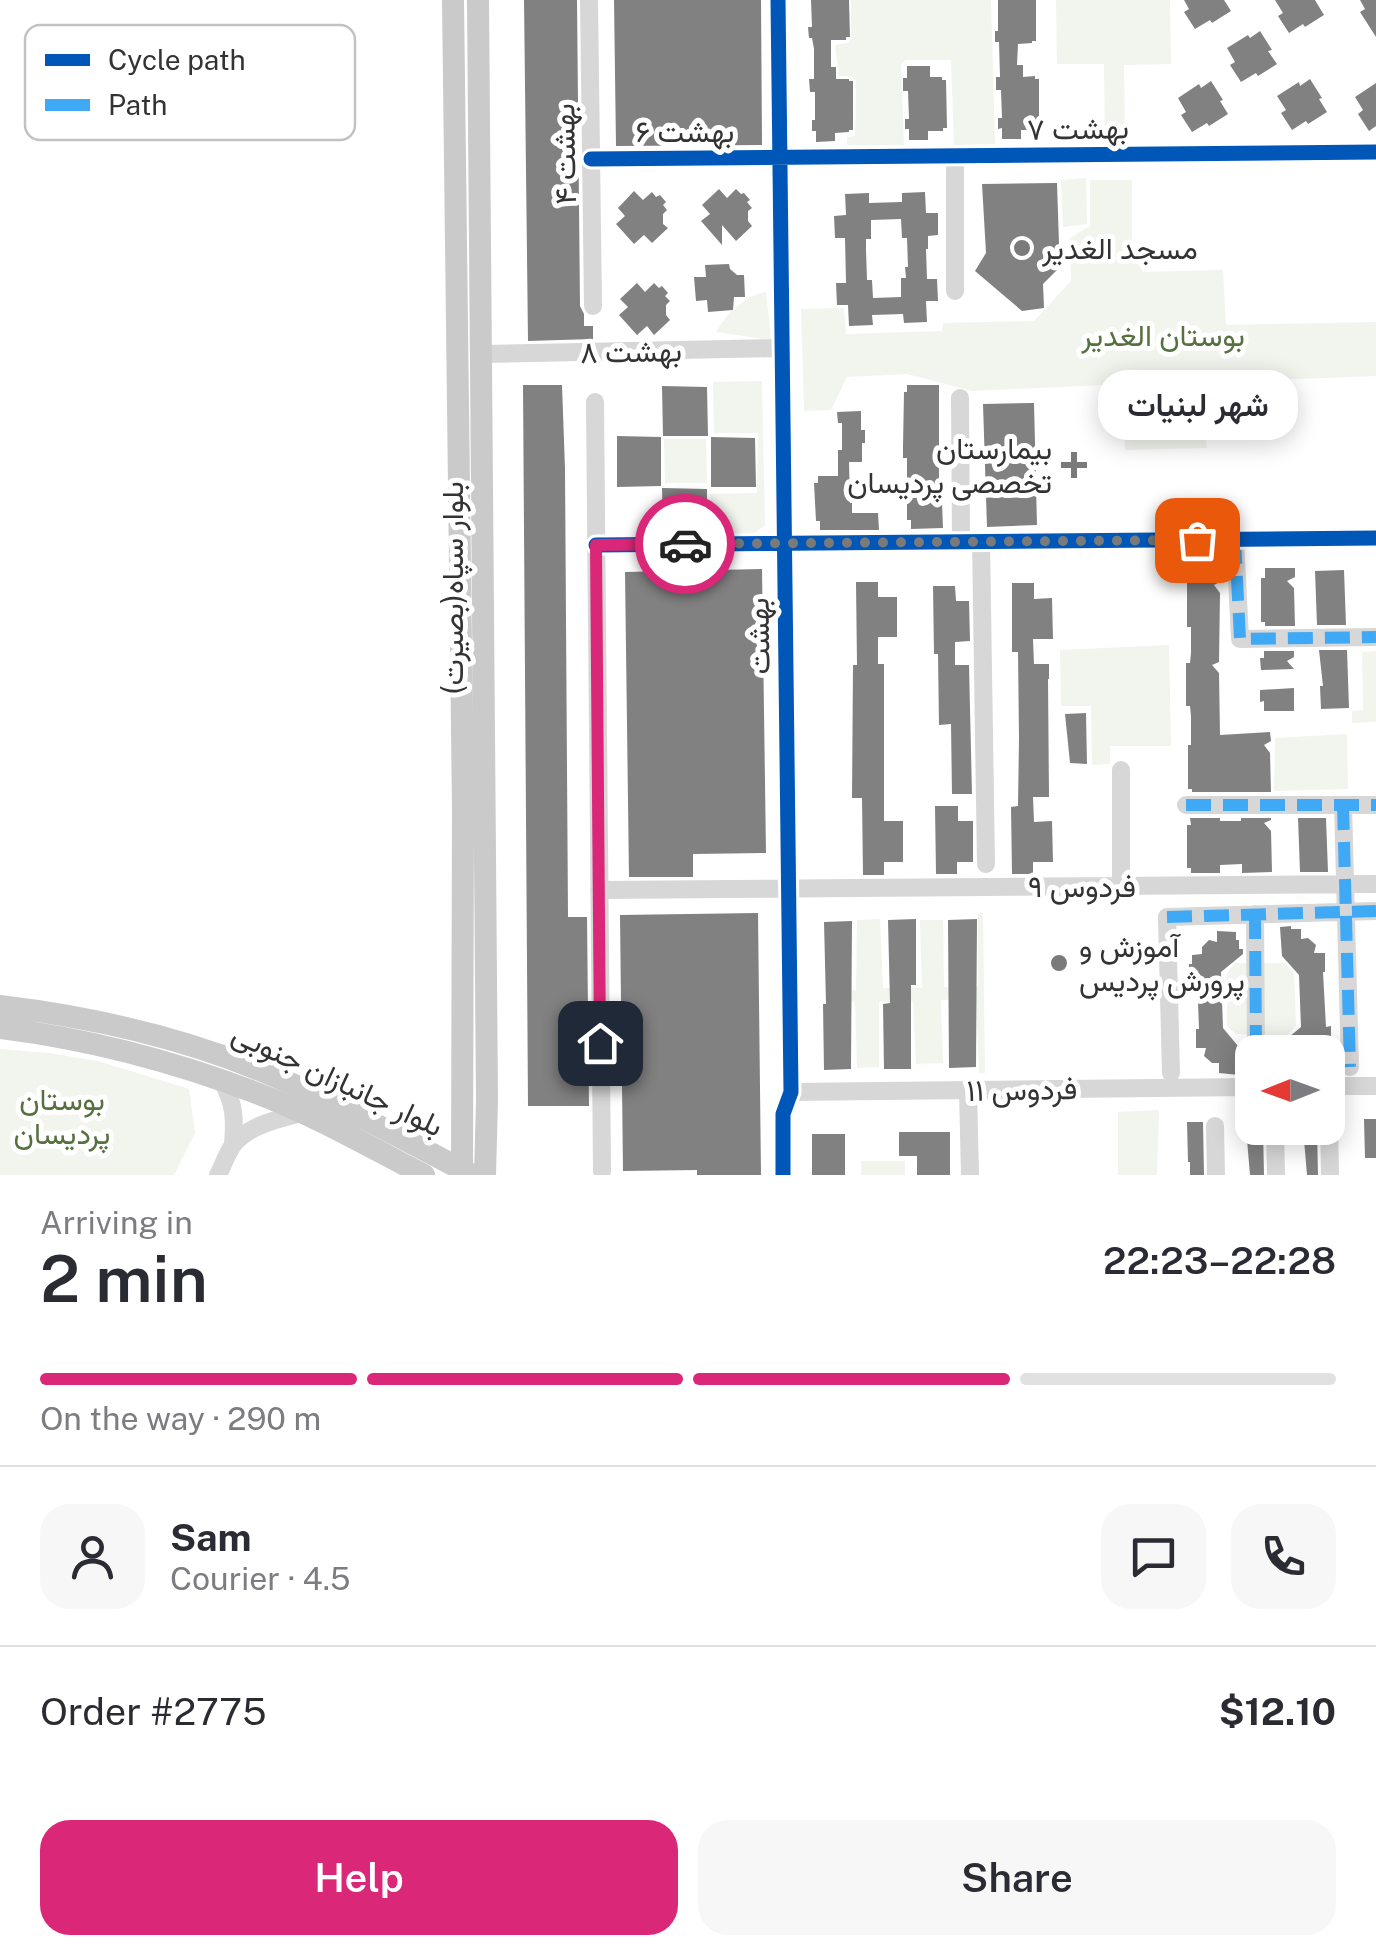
<!DOCTYPE html>
<html lang="en">
<head>
<meta charset="utf-8">
<style>
  :root { --surface:#fff; --page:#f7f7f7; --text:#2b2b33; --muted:#7c7c81; --line:#e1e1e2; --accent:#db2777 }
  body { margin:0; font-family:"Public Sans",Vazirmatn,sans-serif; background:var(--page); color:var(--text); height:100vh; display:flex; flex-direction:column; font-size:38px; white-space:nowrap }
  * { box-sizing:border-box; margin:0 }
  p { font-size:32px; color:var(--muted) }
  .icon { flex:none; width:55px; height:55px; fill:none; stroke:currentColor; stroke-width:2; stroke-linecap:round; stroke-linejoin:round }
  .map { position:relative; height:1175px; overflow:hidden }
  .drawer { display:flex; flex-direction:column; background:var(--surface); flex:1 }
  .drawer>* { flex:none }
  .needle { width:65px; rotate:269deg }
  .controls { position:absolute; left:1235px; top:1035px; display:grid; gap:20px }
  .controls a { display:grid; place-items:center; width:110px; height:110px; border-radius:20px; background:var(--surface); box-shadow:0 5px 25px #0003; font-size:50px }
  .pin { position:absolute; display:grid; place-items:center; width:85px; height:85px; color:#fff; margin:-42px; border-radius:20px; box-shadow:0 5px 15px #0006 }
  .courier { position:absolute; display:grid; place-items:center; width:100px; height:100px; margin:-50px; border:8px solid #db2777; border-radius:50%; background:#fff; color:#222; box-shadow:0 2px 12px #0007 }
  .bubble { position:absolute; height:70px; border-radius:30px; background:var(--surface); box-shadow:0 5px 25px #0003; font-size:32px; font-weight:600; line-height:70px; text-align:center }
  .summary em { font-style:normal; font-weight:600 }
  .summary div { display:flex; flex-direction:column-reverse }
  .summary { display:flex; align-items:center; justify-content:space-between; height:170px; padding:0 40px }
  h1 { font-size:65px; font-weight:600; line-height:75px }
  .bar { display:grid; grid-template-columns:repeat(4,1fr); gap:15px 10px; align-content:center; height:120px; padding:0 40px }
  .bar i { height:12px; border-radius:8px; background:var(--line) }
  .bar .on { background:var(--accent) }
  .bar p { grid-column:span 4 }
  .line { display:flex; align-items:center; gap:25px; padding:0 40px; border-top:2px solid var(--line) }
  .line div { flex:1 }
  .round { display:grid; place-items:center; flex:none; width:105px; height:105px; border-radius:30px; background:var(--page) }
  .action { display:flex; gap:20px; margin-top:auto; padding:20px 40px }
  .action a { flex:1; height:115px; border-radius:30px; background:var(--accent); color:#fff; font-size:40px; font-weight:600; line-height:115px; text-align:center }
  .action a+a { background:var(--page); color:var(--text) }
  .map>svg:first-child { display:block }
  .green { fill:#f1f5ed }
  .building { fill:#818181; fill-rule:evenodd }
  .lines { fill:none; stroke-linecap:round; stroke-linejoin:round }
  .minor { stroke:#d7d7d7; stroke-width:18 }
  .major { stroke:#cacaca; stroke-width:22 }
  .quiet { stroke:#3fa9f5; stroke-width:12; stroke-dasharray:25 12; stroke-linecap:butt }
  .cycleway-casing { stroke:#fff; stroke-width:21 }
  .cycleway { stroke:#0057b8; stroke-width:15 }
  .done { stroke:#7a7a7a; stroke-width:10; stroke-dasharray:0 18 }
  .route { stroke:#db2777; stroke-width:12 }
  .poi-dot { fill:#7a7a7a; stroke:#fff; stroke-width:4 }
  .labels { text-anchor:middle; dominant-baseline:central; stroke-width:10; stroke-linejoin:round; paint-order:stroke }
  .street-label { font-size:30px; fill:#333; stroke:#fff }
  .poi-label { font-size:30px; fill:#333; stroke:#fff; text-anchor:start }
  .park-label { font-size:30px; fill:#56703f; stroke:#fff }
  .key { fill:#fff; stroke:#c2c2c2; stroke-width:2.5 }
  .key-label { font-size:28px; fill:#333 }
</style>
</head>
<body>
<div class="map">
<svg width="1376" height="1175" viewBox="0 0 1376 1175">
  <rect width="100%" height="100%" fill="#fff"/>
  <path class="green" d="M851,0H991L995,144L954,145L951,60H906L901,65L904,145H847V137L855,136L856,81L851,76H839L835,45L848,43L851,39Z
    M1056,0H1170L1171,64L1124,65L1125,148H1105L1104,64H1057Z
    M1086,178L1087,224L1063,227L1061,180Z
    M1090,180H1132V254L1143,272L1223,270L1226,325L1376,322V376L1212,382L1201,404L1207,448L1125,450L1123,384L972,391L907,374L847,377L831,410L804,411L801,309L844,308L846,334L942,331L943,323L1034,321L1071,281L1070,238L1090,226Z
    M766,292L771,340L716,332C726,315 745,295 766,292Z
    M762,381L765,525L752,536L712,538L710,494L757,493L758,433H714L713,382Z
    M664,439H706L707,483H665Z
    M1169,645L1171,746H1110V764L1092,765L1091,706H1061L1060,650Z
    M1376,651V722L1352,723V711L1363,710L1362,652Z
    M1347,734L1348,789L1274,791L1275,738Z
    M978,913H983L985,1073H979L976,999L941,1000L943,1063L916,1064L913,1001L879,1002V1067L857,1068L855,1002L829,1001V991L856,990L857,920L880,919L883,988H922L920,920H943L944,987H978Z
    M1235,963H1285L1294,972L1296,1026L1287,1035L1236,1034L1227,1026V973Z
    M0,1049L49,1053L98,1061L189,1089L195,1133L174,1175H0Z
    M1159,1110L1157,1175H1118V1112Z
    M861,1161H905V1175H861Z"/>
  <path class="building" d="M524,0H577L580,306L584,314V326H593V339L528,341Z
    M614,0H761L762,145L616,146Z
    M811,0H849L850,37H846V40H831V67H836V79H849V81H853V130H849V132L835,133V141L816,142V131H812V120H815V92H810L809,79H814V49L812,38H809L808,27H812Z
    M998,0H1036V41H1032V43L1018,44L1017,65H1023V77L1035,76V79H1039V127H1036V130H1021V139H1002V128L998,129V118H1002L1001,90H996V77H1000L999,42H995V31H998Z
    M1184,0H1224L1231,11L1212,23L1210,20L1195,29L1184,12L1189,9Z
    M1275,0H1315L1324,15L1305,27L1303,24L1289,33L1278,16L1283,13Z
    M1360,0H1376V37L1360,12L1365,9Z
    M1260,31L1272,50L1268,51L1277,64L1258,76L1256,73L1241,82L1230,65L1235,62L1227,48L1248,35L1250,38Z
    M907,66H930V77H942V80H946L947,128H943V131H928V140H909V129H905V119H909L908,91H903V78H907Z
    M1310,79L1322,98L1319,99L1327,112L1308,124L1306,121L1292,130L1281,113L1286,110L1277,96L1299,82L1300,86Z
    M1211,81L1223,100L1220,101L1228,114L1209,126L1207,123L1192,132L1181,115L1186,112L1178,98L1199,84L1201,88Z
    M1376,83V126L1369,131L1358,114L1363,110L1355,97Z
    M1057,183L1059,244L1054,254L1062,265L1043,284L1044,308L1022,311L975,271L986,253L982,184Z
    M719,189L727,198L736,189L741,194L744,193L750,200L747,202L752,208L748,211V221L752,226L736,241L722,225V245L701,221L710,214L702,205Z
    M634,191L643,200L652,192L656,197L660,195L666,202L663,205L667,210L663,214V224L668,228L652,243L644,235L634,244L616,224L625,216L618,208Z
    M925,192L926,213H938V235L928,236V249H926L927,279H937L938,301H926L927,322L904,323L903,314L872,315L873,325L849,326L848,305H837L836,283H846L845,238H835L834,216L846,215L845,194L869,193V203L902,202V193ZM901,219L902,238H907L908,267H905L906,278H901V297L873,298L872,280H867L866,250V239H871V220Z
    M729,264L730,269L737,275H744L745,297H734L733,310L708,312L707,300L696,301L694,277H706L705,265Z
    M637,283L645,292L654,283L659,288L662,286L668,293L665,296L670,301L666,305V315L670,320L654,335L647,326L637,335L619,315L628,307L620,299Z
    M523,385H562L565,469L568,917H587L589,1106H528Z
    M907,385H939V502H942L943,528L911,529V520H907V492H904L903,482H907V458H903V447L904,392H907Z
    M662,386L707,387L708,436H663Z
    M1034,403L1037,525L987,527L983,404Z
    M861,411V430H865V443H862V462H849L850,503H852V513H878L879,530H820V521H816L814,483H818V476H838V450H842V423H838L837,412Z
    M1173,422L1192,423L1191,437H1174Z
    M617,436L661,437V486L617,487Z
    M711,437L755,438L756,487H711Z
    M662,488L707,489V532H663Z
    M1265,568H1295V577L1287,581L1294,588L1295,626H1265V622H1261V578H1265Z
    M762,569L766,853L693,854V877H629L625,572Z
    M1344,570L1346,625H1317L1315,571Z
    M1190,573H1220V582L1214,585L1220,593L1219,662L1212,665L1219,673L1220,735L1270,732L1271,741L1264,745L1270,753L1271,792H1192V789H1188V745H1191V716L1190,706H1186V663H1190L1191,653V627H1187V583H1191Z
    M856,582H878V597H897V637H878V664H884V821H903V862H884V875H863L862,798H852L853,665H857Z
    M1012,583H1034V599L1052,598L1053,639H1033L1034,664H1049V679H1048L1049,797H1033L1034,822L1052,821L1053,862H1033V874H1012L1011,807L1018,806L1019,738L1018,652H1012Z
    M933,586H955L956,601H969L970,641L955,642V665H969L972,794H952L951,724L939,725L938,654H934Z
    M1319,650H1347L1349,708L1321,709L1320,686H1323Z
    M1264,651H1294V657L1287,661L1294,669L1261,670L1260,658H1264Z
    M1294,688V711H1264V701L1260,702V690Z
    M1086,713L1087,764L1070,763L1065,714Z
    M935,806H958V821H973V862H957V874H936Z
    M1190,818H1220V821H1241V818H1271V820L1264,823L1271,831L1272,872L1242,873V864L1220,865V873H1191V868H1187V825H1191Z
    M1298,818H1326L1328,872H1300Z
    M758,913L761,1175H697V1170L623,1171L620,915Z
    M916,919V985H911V1069H884L883,1004L890,1003L888,920Z
    M977,919L976,1067L949,1068L948,920Z
    M852,921L851,1069L824,1070L823,1004H826L824,922Z
    M1291,926V929H1301V939L1308,938L1316,945L1314,953H1325V972H1323L1326,1027L1331,1026V1037L1328,1038V1047H1317L1318,1052H1271L1301,1027L1299,975L1282,956L1280,927Z
    M1217,931L1236,932V940H1239V949H1243V954L1221,972L1223,1028L1238,1046L1239,1075L1219,1073V1063H1212L1204,1056L1206,1048H1196V1029H1199L1197,975H1189V964H1192V955L1202,954V947L1209,940L1217,942Z
    M1364,1119H1376V1158H1365Z
    M1187,1122H1203L1204,1175H1190V1162H1188Z
    M1246,1128H1263L1264,1175H1250Z
    M1303,1128H1317L1318,1175H1307Z
    M899,1132H950V1175H917V1156H899Z
    M812,1134H845V1175H812Z"/>
  <g class="lines">
    <path class="minor" d="M589,0L593,306
      M778,0L791,1092L783,1114V1175
      M955,157V291
      M591,159L1376,152
      M480,354L782,348
      M960,398L961,542
      M595,402L602,1171
      M1235,539L1240,639L1376,637
      M981,541L986,864
      M596,545L1376,538
      M1186,805H1376
      M1343,805L1350,1067
      M1121,886V770
      M599,890L1376,884
      M1255,914L1256,1052
      M1171,1073L1167,917L1376,911
      M222,1081C235,1105 235,1119 233,1145
      M1328,1086H1376
      M968,1090L970,1175
      M791,1092L1252,1087
      M1329,1121L1330,1175
      M1215,1126L1216,1175
      M1275,1128L1276,1175
      M218,1175C223,1166 227,1153 233,1145C249,1125 278,1119 301,1113"/>
    <path class="major" d="M453,0L463,810L462,1170
      M478,0L487,1101L485,1175
      M0,1006C92,1017 188,1039 274,1076C342,1105 407,1141 472,1175
      M0,1028C88,1039 176,1062 259,1094C316,1116 370,1147 424,1175"/>
    <path class="quiet" d="M1235,539L1240,639L1376,637
      M1186,805H1376
      M1343,805L1350,1067
      M1255,914L1256,1052
      M1167,917L1376,911"/>
    <g class="cycleway-casing">
      <path id="cycleway" d="M778,0L791,1092L783,1114V1175
        M591,159L1376,152
        M596,545L1376,538"/>
    </g>
    <use href="#cycleway" class="cycleway"/>
  </g>
  <g class="lines">
    <path class="done" d="M685,544L1197,540"/>
    <path class="route" d="M600,1043L596,545L685,544"/>
  </g>
  <g class="poi-dot">
    <circle cx="1022" cy="248" r="10"/>
    <path d="M1069 450h10v10h10v10h-10v10h-10v-10h-10v-10h10z"/>
    <circle cx="1059" cy="963" r="10"/>
  </g>
  <g class="labels">
    <g class="street-label">
      <text transform="translate(1078 128) rotate(-1)">بهشت ۷</text>
      <text x="685" y="131">بهشت ۶</text>
      <text transform="translate(564 154) rotate(-91)">بهشت ۴</text>
      <text transform="translate(631 351) rotate(-1)">بهشت ۸</text>
      <text transform="translate(452 588) rotate(-90)">بلوار سپاه(بصیرت)</text>
      <text transform="translate(758 636) rotate(-91)">بهشت</text>
      <text x="1082" y="886">فردوس ۹</text>
      <text transform="translate(338 1079) rotate(25)">بلوار جانبازان جنوبی</text>
      <text transform="translate(1022 1089) rotate(-1)">فردوس ۱۱</text>
    </g>
    <g class="poi-label">
      <text x="1042" y="248">مسجد الغدیر</text>
      <text x="1052" y="448" text-anchor="end">بیمارستان<tspan x="1052" dy="34">تخصصی پردیسان</tspan></text>
      <text x="1079" y="946">آموزش و<tspan x="1079" dy="34">پرورش پردیس</tspan></text>
    </g>
    <g class="park-label">
      <text x="1163" y="335">بوستان الغدیر</text>
      <text x="62" y="1099">بوستان<tspan x="62" dy="34">پردیسان</tspan></text>
    </g>
  </g>
  <rect x="25" y="25" width="330" height="115" rx="15" class="key"/>
  <rect x="45" y="54" width="45" height="12" fill="#0057b8"/>
  <rect x="45" y="99" width="45" height="12" fill="#3fa9f5"/>
  <g class="key-label">
    <text x="108" y="70">Cycle path</text>
    <text x="108" y="115">Path</text>
  </g>
</svg>
<div class="controls">
<a><svg class="needle" viewBox="-14 -14 28 28"><path d="M0-13l5 13h-10z" fill="#e53935"/><path d="M0 13l5-13h-10z" fill="#7c7c81"/></svg></a>
</div>
<div class="pin" style="left:1197px;top:540px;background:#ea580c"><svg class="icon" aria-label="bag" viewBox="0 0 24 24"><path d="M5 8h14l-1 12H6zM9 8a3 3 0 0 1 6 0"/></svg></div>
<div class="pin" style="left:600px;top:1043px;background:#1f2937"><svg class="icon" aria-label="home" viewBox="0 0 24 24"><path d="M3 11l9-7 9 7M6 9v11h12V9"/></svg></div>
<div class="courier" style="left:685px;top:544px"><svg class="icon" aria-label="car" viewBox="0 0 24 24"><path d="M5 17H2v-5l4-1 3-4h7l3 4 3 1v5h-3M9 17h6M6 11h13"/><circle cx="7" cy="17" r="2"/><circle cx="17" cy="17" r="2"/></svg></div>
<div class="bubble" style="left:1098px;top:370px;width:200px">شهر لبنیات</div>
</div>
<section class="drawer">
<div class="summary"><div><h1>2 min</h1><p>Arriving in</p></div><em>22:23–22:28</em></div>
<div class="bar"><i class="on"></i><i class="on"></i><i class="on"></i><i></i><p>On the way · 290 m</p></div>
<div class="line" style="height:180px"><a class="round"><svg class="icon" aria-label="person" viewBox="0 0 24 24"><circle cx="12" cy="8" r="4"/><path d="M4 21q1-7 8-7t8 7"/></svg></a><div><b>Sam</b><p>Courier · 4.5</p></div><a class="round"><svg class="icon" aria-label="chat" viewBox="0 0 24 24"><path d="M4 5h16v11H9l-5 4z"/></svg></a><a class="round"><svg class="icon" aria-label="phone" viewBox="0 0 24 24"><path d="M5 4h4l2 5-3 2q2 4 5 5l2-3 5 2v4C11 20 4 13 5 4z"/></svg></a></div>
<div class="line" style="height:130px"><div>Order #2775</div><b>$12.10</b></div>
<div class="action"><a>Help</a><a>Share</a></div>
</section>
</body>
</html>
